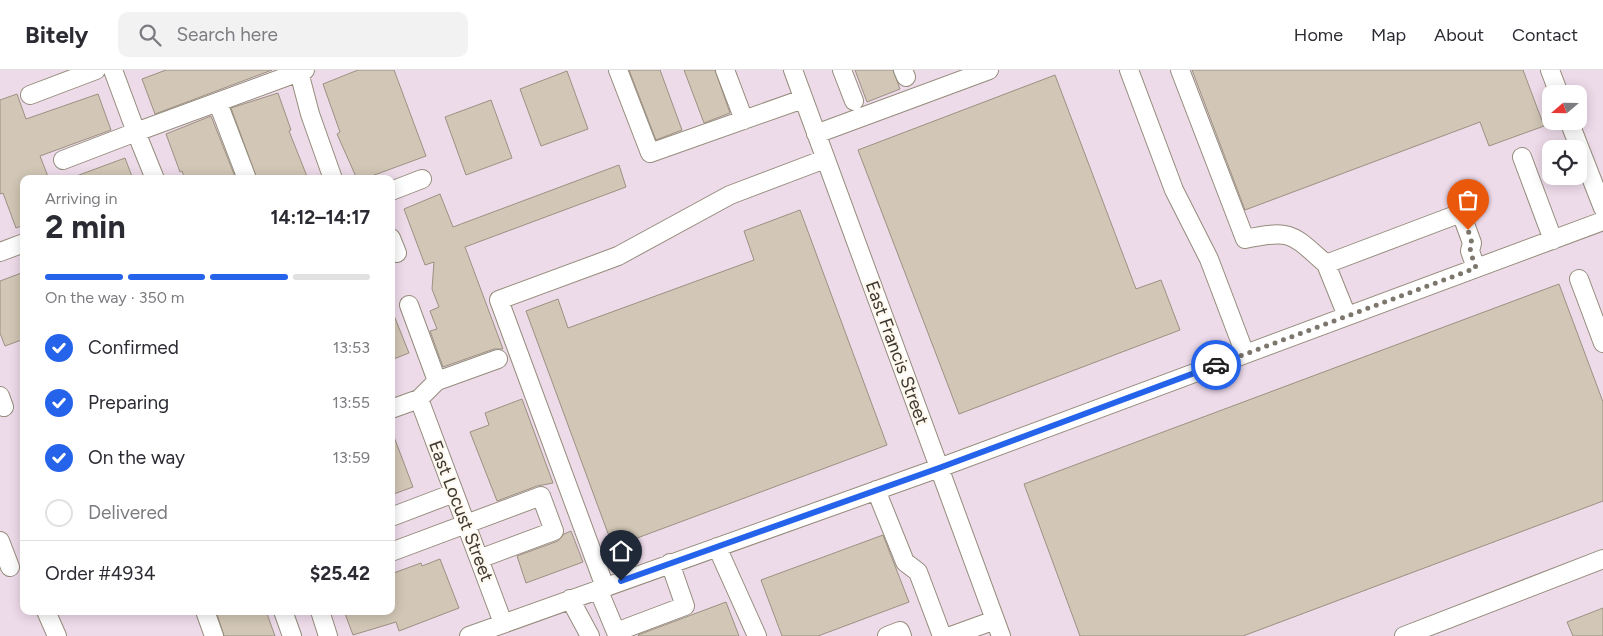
<!DOCTYPE html>
<html lang="en">
<head>
<meta charset="utf-8">
<style>
  :root { --surface:#fff; --page:#f2f2f3; --text:#2b2b33; --muted:#7c7c81; --line:#e1e1e2; --accent:#2563eb }
  body { margin:0; font-family:Figtree,sans-serif; background:var(--page); color:var(--text); height:100vh; display:flex; flex-direction:column; font-size:19px; white-space:nowrap }
  * { box-sizing:border-box; margin:0 }
  p { font-size:16px; color:var(--muted) }
  .icon { flex:none; width:28px; height:28px; fill:none; stroke:currentColor; stroke-width:2; stroke-linecap:round; stroke-linejoin:round }
  .map { position:relative; flex:1; overflow:hidden }
  .sheet { position:absolute; left:20px; top:105px; width:375px; height:440px; display:flex; flex-direction:column; background:var(--surface); border-radius:10px; box-shadow:0 2px 12px #0003 }
  .sheet>* { flex:none }
  .needle { width:32px; rotate:250deg }
  .buttons { position:absolute; left:1542px; top:15px; display:grid; gap:10px }
  .buttons a { display:grid; place-items:center; width:45px; height:45px; border-radius:10px; background:var(--surface); box-shadow:0 2px 12px #0003; font-size:25px }
  .pin { position:absolute; display:grid; place-items:center; width:42px; height:42px; color:#fff; margin:-51px -21px; border-radius:50% 50% 50% 0; rotate:-45deg; box-shadow:0 0 5px #0007 }
  .pin .icon { rotate:45deg }
  .courier { position:absolute; display:grid; place-items:center; width:50px; height:50px; margin:-25px; border:4px solid #2563eb; border-radius:50%; background:#fff; color:#222; box-shadow:0 1px 6px #0007 }
  .head em { font-style:normal; font-weight:700 }
  .head div { display:flex; flex-direction:column-reverse }
  .head { display:flex; align-items:center; justify-content:space-between; height:85px; padding:0 25px }
  h1 { font-size:32px; font-weight:700; line-height:38px }
  .bar { display:grid; grid-template-columns:repeat(4,1fr); gap:8px 5px; align-content:center; height:60px; padding:0 25px }
  .bar i { height:6px; border-radius:4px; background:var(--line) }
  .bar .selected { background:var(--accent) }
  .bar p { grid-column:span 4 }
  .line { display:flex; align-items:center; gap:12px; padding:0 25px; border-top:1px solid var(--line) }
  .line div { flex:1 }
  ol { padding:0 25px; list-style:none }
  li { display:flex; align-items:center; gap:15px; height:55px }
  li p { margin-inline-start:auto }
  li .icon { padding:5px; border-radius:50%; background:var(--accent); color:#fff; stroke-width:4 }
  li:last-child { color:var(--muted) }
  li i { width:28px; height:28px; border:2px solid var(--line); border-radius:50% }
  header { display:flex; align-items:center; gap:30px; box-sizing:border-box; height:70px; padding:0 25px; background:var(--surface); border-bottom:1px solid var(--line) }
  header strong { font-size:24px }
  nav { display:flex; gap:28px; margin-inline-start:auto; font-size:18px }
  .search { width:350px; height:45px; background:var(--page); display:flex; align-items:center; gap:12px; box-sizing:border-box; padding:0 18px; border-radius:10px; color:var(--muted); font-size:19px }
  .map>svg:first-child { display:block }
  .industrial { fill:#eedbea; fill-rule:evenodd }
  .building { fill:#d2c7b6; stroke:#9b9181 }
  .lines { fill:none; stroke-linecap:round; stroke-linejoin:round }
  .minor-casing { stroke:#958c7c; stroke-width:20 }
  .minor { stroke:#fff; stroke-width:18 }
  .done { stroke:#7c766c; stroke-width:5; stroke-dasharray:0 9 }
  .route { stroke:#2563eb; stroke-width:6 }
  .labels { text-anchor:middle; dominant-baseline:central; stroke-width:4; stroke-linejoin:round; paint-order:stroke }
  .street-label { font-size:18px; fill:#3b3731; stroke:#fef8ed }
</style>
</head>
<body>
<header>
<strong>Bitely</strong>
<div class="search"><svg class="icon" aria-label="search" viewBox="0 0 24 24"><circle cx="10" cy="10" r="6"/><path d="M15 15l6 6"/></svg>Search here</div>
<nav><a>Home</a><a>Map</a><a>About</a><a>Contact</a></nav>
</header>
<div class="map">
<svg width="1603" height="566" viewBox="0 0 1603 566">
  <rect width="100%" height="100%" fill="#f5ead9"/>
  <path class="industrial" d="M0,0H1603V566H0ZM1551,24H1579V51H1551ZM1551,79H1579V106H1551ZM24,109H391V541H24Z"/>
  <path class="building" d="M166,0H272L155,44L142,9Z
    M358,0H394L426,86L369,107L357,109L337,64L340,62L323,14Z
    M629,0H660L682,60L656,70Z
    M684,0H715L730,43L704,53Z
    M855,0H893L900,19L867,32Z
    M1192,0H1523L1544,56L1489,76L1480,52L1245,140Z
    M567,1L588,59L541,76L520,19Z
    M1055,5L1136,219L1161,210L1180,260L959,344L858,80Z
    M278,23L291,60L289,61L308,109H257L231,38Z
    M17,24L26,49L98,24L111,60L40,86L49,109H24V155L16,158L3,123L0,124V30Z
    M491,30L512,88L466,105L445,47Z
    M211,46L236,109H185L182,101L180,102L166,64Z
    M125,88L133,109H71V108Z
    M619,95L626,117L465,177L503,279H494L443,297L430,261L437,259L430,241L439,237L432,219L434,192L425,195L404,139L440,124L453,157Z
    M800,140L887,375L613,477L526,241L558,229L568,258L754,190L744,161Z
    M24,202V269L5,276L0,263V211Z
    M1559,214L1603,332V431L1243,566H1080L1024,414Z
    M391,238L409,283L391,290Z
    M522,329L553,413L537,416L497,431L470,362L489,355L485,343Z
    M391,359L413,417L391,425Z
    M571,461L583,492L526,513L517,486L558,471L564,464Z
    M883,465L909,532L818,566H782L761,510Z
    M440,489L459,538L399,561L396,552L353,565L344,541H391V504L421,493L422,496Z
    M726,532L739,566H639L638,565Z
    M1603,538V566H1573L1567,552Z
    M216,541H266L275,566H224Z"/>
  <g class="lines">
    <g class="minor-casing">
      <path id="minor" d="M113,0L136,62L299,2L298,0
        M305,0L299,2L310,44L333,109
        M618,0L650,83L803,29
        M725,0L744,50
        M793,0L1001,566
        M842,0L854,31
        M903,0L906,7
        M1129,0L1174,120L1209,189L1245,284
        M1180,0L1245,169C1292,159 1292,164 1326,194
        M1550,0L1559,24
        M30,25L96,0
        M218,33L247,109
        M1569,51L1603,138
        M816,64L989,0
        M1522,87L1553,170
        M63,90L136,62L155,109
        M391,121L422,109
        M391,168L397,183
        M0,182L24,173
        M1579,209L1603,273
        M409,235L437,311
        M1347,246L1326,194L1461,143L1472,173L1470,181L1476,198
        M0,326L4,337
        M419,329L503,553
        M391,339L419,329L437,311L498,289
        M876,420L905,492L918,502L942,566
        M391,447L454,423
        M0,471L10,497
        M717,477L757,566
        M391,482L541,426L554,461L479,489
        M605,517L499,230L618,186L730,125L825,89
        M598,519L616,562L685,536L670,493
        M570,529L590,566
        M46,541L57,566
        M205,541L214,566
        M283,541L292,566
        M320,541L328,566
        M469,566L939,398L1603,151
        M887,566L900,561L902,566
        M951,566L995,550
        M1404,566L1603,489"/>
    </g>
    <use href="#minor" class="minor"/>
  </g>
  <g class="lines">
    <path class="done" d="M1216,295L1476,198L1470,181L1472,173L1468,160"/>
    <path class="route" d="M621,511L939,398L1216,295"/>
  </g>
  <g class="labels">
    <g class="street-label">
      <text transform="translate(897 283) rotate(70)">East Francis Street</text>
      <text transform="translate(461 441) rotate(69)">East Locust Street</text>
    </g>
  </g>
</svg>
<div class="buttons">
<a><svg class="needle" viewBox="-14 -14 28 28"><path d="M0-13l5 13h-10z" fill="#e53935"/><path d="M0 13l5-13h-10z" fill="#7c7c81"/></svg></a>
<a><svg class="icon" aria-label="locate" viewBox="0 0 24 24"><circle cx="12" cy="12" r="6"/><path d="M12 2v4M12 18v4M2 12h4M18 12h4"/></svg></a>
</div>
<div class="pin" style="left:1468px;top:160px;background:#ea580c"><svg class="icon" aria-label="bag" viewBox="0 0 24 24"><path d="M5 8h14l-1 12H6zM9 8a3 3 0 0 1 6 0"/></svg></div>
<div class="pin" style="left:621px;top:511px;background:#1f2937"><svg class="icon" aria-label="home" viewBox="0 0 24 24"><path d="M3 11l9-7 9 7M6 9v11h12V9"/></svg></div>
<div class="courier" style="left:1216px;top:295px"><svg class="icon" aria-label="car" viewBox="0 0 24 24"><path d="M5 17H2v-5l4-1 3-4h7l3 4 3 1v5h-3M9 17h6M6 11h13"/><circle cx="7" cy="17" r="2"/><circle cx="17" cy="17" r="2"/></svg></div>
<section class="sheet">
<div class="head"><div><h1>2 min</h1><p>Arriving in</p></div><em>14:12–14:17</em></div>
<div class="bar"><i class="selected"></i><i class="selected"></i><i class="selected"></i><i></i><p>On the way · 350 m</p></div>
<ol>
<li><svg class="icon" aria-label="check" viewBox="0 0 24 24"><path d="M5 12l5 5 9-10"/></svg>Confirmed<p>13:53</p></li>
<li><svg class="icon" aria-label="check" viewBox="0 0 24 24"><path d="M5 12l5 5 9-10"/></svg>Preparing<p>13:55</p></li>
<li><svg class="icon" aria-label="check" viewBox="0 0 24 24"><path d="M5 12l5 5 9-10"/></svg>On the way<p>13:59</p></li>
<li><i></i>Delivered</li>
</ol>
<div class="line" style="height:65px"><div>Order #4934</div><b>$25.42</b></div>
</section>
</div>
</body>
</html>
